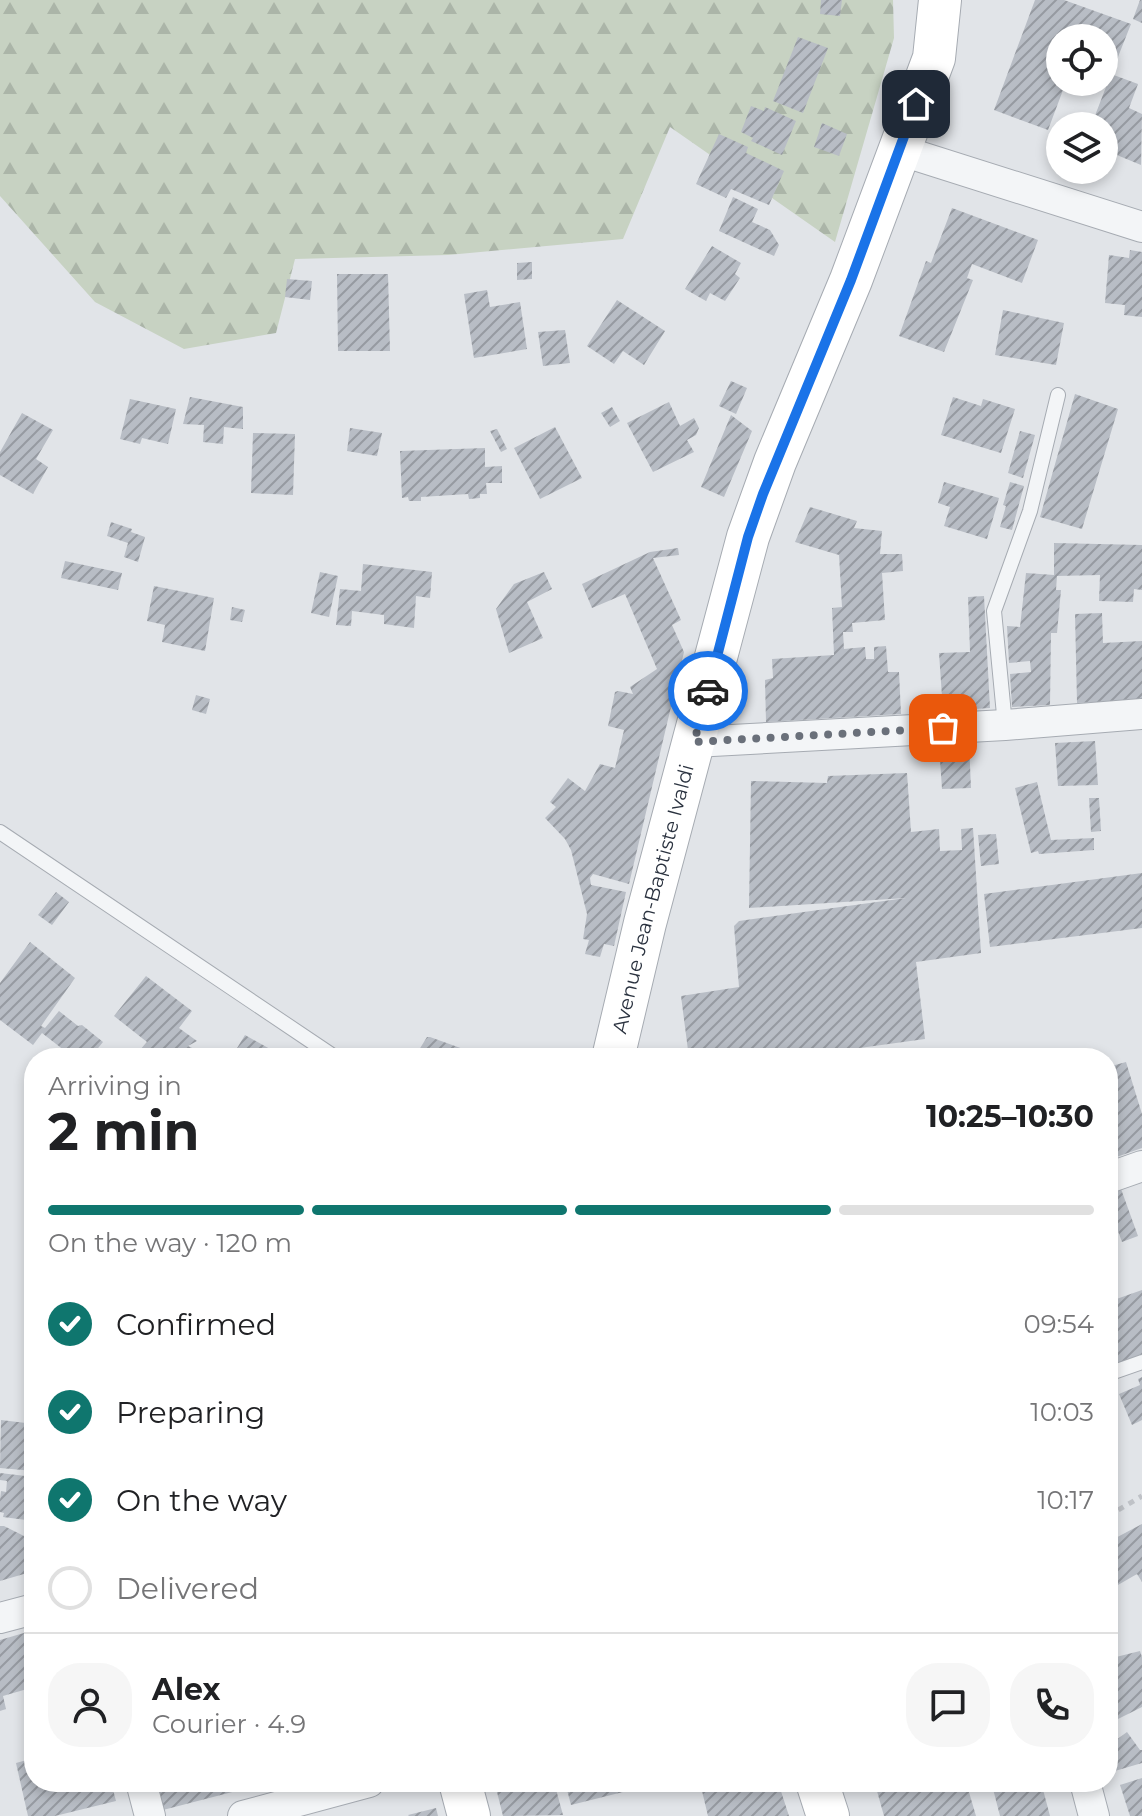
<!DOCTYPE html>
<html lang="en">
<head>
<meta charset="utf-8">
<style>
  :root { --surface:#fff; --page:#f6f6f6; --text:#202124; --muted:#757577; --line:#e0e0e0; --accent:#0f766e }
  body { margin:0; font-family:Montserrat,sans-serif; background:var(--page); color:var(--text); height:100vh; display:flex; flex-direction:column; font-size:30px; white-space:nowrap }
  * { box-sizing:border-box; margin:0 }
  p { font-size:26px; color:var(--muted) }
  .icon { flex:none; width:44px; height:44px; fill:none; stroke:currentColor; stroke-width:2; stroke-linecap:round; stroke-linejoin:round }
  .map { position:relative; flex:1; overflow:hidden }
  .details { position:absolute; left:24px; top:1048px; width:1094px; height:744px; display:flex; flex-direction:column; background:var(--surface); border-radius:32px; box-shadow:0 4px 12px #0003 }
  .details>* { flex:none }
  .buttons { position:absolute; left:1046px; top:24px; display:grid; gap:16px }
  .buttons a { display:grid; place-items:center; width:72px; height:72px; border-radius:50%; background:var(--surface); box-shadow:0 4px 12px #0003; font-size:40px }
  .pin { position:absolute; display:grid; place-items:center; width:68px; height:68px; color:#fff; margin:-34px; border-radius:16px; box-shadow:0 4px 12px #0006 }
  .courier { position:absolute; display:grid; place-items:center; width:80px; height:80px; margin:-40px; border:6px solid #1a73e8; border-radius:50%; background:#fff; color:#222; box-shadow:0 2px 10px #0007 }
  .summary em { font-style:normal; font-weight:700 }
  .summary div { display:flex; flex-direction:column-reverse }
  .summary { display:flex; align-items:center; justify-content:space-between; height:136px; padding:0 24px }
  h1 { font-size:52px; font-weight:700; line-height:60px }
  .bar { display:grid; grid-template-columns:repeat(4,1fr); gap:12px 8px; align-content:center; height:96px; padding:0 24px }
  .bar i { height:10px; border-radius:6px; background:var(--line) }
  .bar .selected { background:var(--accent) }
  .bar p { grid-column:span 4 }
  .line { display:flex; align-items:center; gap:20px; padding:0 24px; border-top:2px solid var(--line) }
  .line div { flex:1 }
  .round { display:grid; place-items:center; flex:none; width:84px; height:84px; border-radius:32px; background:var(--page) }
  ol { padding:0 24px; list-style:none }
  li { display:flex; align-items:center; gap:24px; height:88px }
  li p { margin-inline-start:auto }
  li .icon { padding:8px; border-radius:50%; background:var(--accent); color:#fff; stroke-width:4 }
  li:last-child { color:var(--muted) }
  li i { width:44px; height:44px; border:4px solid var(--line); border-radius:50% }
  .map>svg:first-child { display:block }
  .forest { fill:url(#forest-firs) }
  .building { fill:url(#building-hatch) }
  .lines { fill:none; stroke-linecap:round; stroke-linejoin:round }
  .service-casing { stroke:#a6abb2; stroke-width:16 }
  .minor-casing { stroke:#a6abb2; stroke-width:32 }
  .secondary-casing { stroke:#a6abb2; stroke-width:44 }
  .path { stroke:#bfc2c7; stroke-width:5; stroke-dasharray:6 6; stroke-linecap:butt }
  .service { stroke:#f3f5f7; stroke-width:14 }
  .minor { stroke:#f3f5f7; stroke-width:30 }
  .secondary { stroke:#fff; stroke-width:42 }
  .done { stroke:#6a707a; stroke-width:8; stroke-dasharray:0 14.4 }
  .route { stroke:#1a73e8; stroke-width:10 }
  .labels { text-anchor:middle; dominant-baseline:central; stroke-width:7; stroke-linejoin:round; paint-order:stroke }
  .street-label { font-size:20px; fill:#2a323f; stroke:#f0f3f6 }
</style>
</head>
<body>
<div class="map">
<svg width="1142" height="1816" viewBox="0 0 1142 1816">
  <defs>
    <pattern id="forest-firs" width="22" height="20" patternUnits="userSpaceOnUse" patternTransform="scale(2)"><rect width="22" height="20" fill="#c7d2c2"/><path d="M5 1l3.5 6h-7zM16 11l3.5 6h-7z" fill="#abb5a8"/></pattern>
    <pattern id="building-hatch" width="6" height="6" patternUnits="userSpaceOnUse" patternTransform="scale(2)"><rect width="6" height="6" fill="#b8bdc5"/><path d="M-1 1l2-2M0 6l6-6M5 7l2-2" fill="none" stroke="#969aa1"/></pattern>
  </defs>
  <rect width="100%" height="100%" fill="#e1e4e8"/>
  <path class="forest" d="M0,0H893L894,38L835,242L670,127L623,239L448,255L295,259L276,333L184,349L95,302L0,196Z"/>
  <path class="building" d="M821,0H842L840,16L820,14Z
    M1035,0H1064L1131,24L1114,67L1104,64V38H1060V82H1066L1048,130L994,110Z
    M1140,0H1142V23L1133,19Z
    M798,37L828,48L803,113L773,101Z
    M1111,74L1138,84L1129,108L1142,114L1141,165L1112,153L1110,156L1104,154V126H1091Z
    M751,106L764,111L765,107L796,121L782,155L751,141L753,138L741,132Z
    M822,123L847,134L839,156L814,147Z
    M719,134L748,147L746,153L784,171L769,205L731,189L726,198L696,184Z
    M733,197L758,209L752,222L770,230L779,245L774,256L719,231Z
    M952,208L1038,240L1022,283L972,264L967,278L973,280L944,352L899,336L926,261L931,263Z
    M712,246L741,263L735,274L740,278L725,301L710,293L706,301L685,289Z
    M1130,250L1142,252V317L1124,315L1125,305L1105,303L1109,255L1129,258Z
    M532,262V279L517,280V263Z
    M337,274H388L390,351H338Z
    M287,279L312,281L310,300L285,297Z
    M487,290L490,307L520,302L527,349L474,358L464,294Z
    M617,300L665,331L644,365L623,351L614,364L587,346Z
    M1003,310L1064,323L1056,365L995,355Z
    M565,330L570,363L543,366L538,332Z
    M731,381L747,388L736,414L719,406Z
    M1075,394L1118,409L1082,529L1040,517Z
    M190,397L243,407V429L224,427L223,444L203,442L204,425L183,424Z
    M953,397L981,406L983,399L1015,409L1001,453L941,435Z
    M130,399L176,409L168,444L142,438L140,444L120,439Z
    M669,402L680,426L694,418L699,428L696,435L687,440L694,452L653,472L627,423Z
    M612,407L620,421L610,427L601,413Z
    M22,413L53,430L36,459L48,467L33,494L0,475V452Z
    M731,415L752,431L724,497L701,487Z
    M555,427L582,478L540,499L514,448Z
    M350,428L382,433L377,456L347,451Z
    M497,429L507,449L501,452L490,431Z
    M1020,431L1035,435L1023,478L1008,473Z
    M253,433L295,434L293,495L251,493Z
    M485,448V467L502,466V483H486L487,494H480V498L469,499L468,494L421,497V501H409L408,497L402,498L400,451Z
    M944,482L999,498L987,539L944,526L950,507L938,503Z
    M1010,482L1024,486L1012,530L1000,527L1006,506L1003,505Z
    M810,507L857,521L854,528L882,531L880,554H902L903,571L882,573L885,620L852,623L853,632H843L844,649L865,647L866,659H874V647L886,646L888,672H899L901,714L766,722L765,680L773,678L772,659L834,655L832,608L842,607L839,555L795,542Z
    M111,522L132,529L131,532L145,537L138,562L124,557L128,543L107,536Z
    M1054,543L1142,545V590L1134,589L1133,602L1099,601L1100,575L1057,576L1056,590H1061L1057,633H1051L1050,705L1012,707L1010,674L1031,672L1030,661L1009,663L1007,626L1020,627L1026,573L1054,575Z
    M678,548L679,555L653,558L681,620L672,625L684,652L629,884L593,874L590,878L591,885L626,892L614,946L604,944L600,957L585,954L589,940L583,939L587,914L571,850L565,839L545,818L556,807L550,802L568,778L585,791L600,764L615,768L624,730L608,726L615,692L618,691L633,694L630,687L657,669L625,594L592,608L582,584L650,552Z
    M65,561L122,573L118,590L61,578Z
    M363,564L432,572L430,598L416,596L414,628L384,624V615L352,611L351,626L336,625L340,589L361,591Z
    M320,572L338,576L329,617L311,613Z
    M544,572L552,589L527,602L543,638L509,653L496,609L514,584Z
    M154,586L214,598L205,651L162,642L165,625L147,621Z
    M984,596L990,708L943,711L939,653L970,652L968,597Z
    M232,607L245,610L242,622L230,620Z
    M1102,613L1103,643L1142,641V700L1077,703L1075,614Z
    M196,695L210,699L206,714L192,710Z
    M1095,741L1098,785L1058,786L1055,743Z
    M969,742L971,788L942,789L939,744Z
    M907,773L911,832L939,829L940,851L962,850L961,829L973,828L981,953L916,962L925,1039L787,1058H689L681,996L739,987L734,926L739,921L906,898L749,908L751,781L827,783L828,776Z
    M1037,782L1051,840L1094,838V850L1039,854L1038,851L1031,853L1015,788Z
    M1089,798H1099L1101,831L1091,832Z
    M996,834L999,864L981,866L978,835Z
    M1142,873V928L990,947L984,894Z
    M56,892L69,902L52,925L38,915Z
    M30,942L75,978L41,1026L45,1028L59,1011L78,1026L82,1025L103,1042L90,1058H74L42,1033L33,1045L0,1020V983Z
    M146,976L192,1011L179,1028L197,1041L188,1046L213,1058H178L172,1056L166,1058H150L140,1050L147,1042L114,1016Z
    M245,1035L286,1058H231Z
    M427,1037H430L466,1050L461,1058H414Z
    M1126,1062L1142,1114V1148L1108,1160V1067Z
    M1121,1189L1138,1236L1122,1242L1108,1204V1194Z
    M1142,1290V1359L1112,1369L1110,1363H1108V1338L1110,1337L1108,1330V1302Z
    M1142,1377V1420L1132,1425L1119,1394L1140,1385L1138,1379Z
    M1,1420L34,1424V1471L0,1468Z
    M0,1473L34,1477V1521L3,1517L4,1513L0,1512V1500L1,1491L6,1492L7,1481L0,1480Z
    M1142,1524V1582L1137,1574L1111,1589L1108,1583V1542Z
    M0,1526H4L30,1539L34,1552V1571L0,1581Z
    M1108,1617L1115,1641L1108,1643Z
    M34,1630V1687L3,1696L6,1709L0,1711V1640Z
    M1140,1651L1142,1657V1707L1108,1724V1659Z
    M1127,1732L1140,1750H1142V1763L1108,1773V1746Z
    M34,1758V1782H111L116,1801L55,1816H28L16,1763Z
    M1142,1778V1816H1130L1120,1785Z
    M157,1782H238L240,1790L163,1810Z
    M502,1782H554L563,1815L503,1816L497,1792Z
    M565,1782H659V1783L571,1805Z
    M726,1782H778L789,1816H708L702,1791L727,1784Z
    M881,1782H966L976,1816H884L875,1784Z
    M987,1782H1041L1050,1816H1000L992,1785L988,1786Z
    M436,1808L438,1816H409L408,1815Z"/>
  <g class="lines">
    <g class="service-casing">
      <path id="service" d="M1005,725L994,611L1030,511L1058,395
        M0,832L336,1058
        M1108,1374L1142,1362"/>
    </g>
    <g class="minor-casing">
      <path id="minor" d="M899,150L1142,227
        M694,742L1005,725L1142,714
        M1108,1178L1142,1166
        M0,1618L34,1609
        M141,1782L150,1816
        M1085,1782L1094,1816
        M243,1816L369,1782"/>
    </g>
    <g class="secondary-casing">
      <g id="secondary">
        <path id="s1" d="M613,1058L645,923L748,537L775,462L851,280L934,58L940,0"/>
        <path d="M460,1782L469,1816"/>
        <path d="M817,1782L828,1816"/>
      </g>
    </g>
    <path class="path" d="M1108,1516L1142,1496"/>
    <use href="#service" class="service"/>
    <use href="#minor" class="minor"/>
    <use href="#secondary" class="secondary"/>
  </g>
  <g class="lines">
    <path class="done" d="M708,691L694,742L943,728"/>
    <path class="route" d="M708,691L748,537L763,494L851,280L916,104"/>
  </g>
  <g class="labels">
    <g class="street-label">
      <text stroke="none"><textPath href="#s1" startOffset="164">Avenue Jean-Baptiste Ivaldi</textPath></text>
    </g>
  </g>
</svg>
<div class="buttons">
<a><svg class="icon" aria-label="locate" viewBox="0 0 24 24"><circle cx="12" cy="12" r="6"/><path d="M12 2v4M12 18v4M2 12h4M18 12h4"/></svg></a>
<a><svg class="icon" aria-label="layers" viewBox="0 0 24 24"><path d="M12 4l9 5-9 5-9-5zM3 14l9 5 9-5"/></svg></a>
</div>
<div class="pin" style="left:943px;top:728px;background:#ea580c"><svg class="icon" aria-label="bag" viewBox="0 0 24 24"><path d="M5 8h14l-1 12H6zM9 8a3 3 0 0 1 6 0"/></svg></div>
<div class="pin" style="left:916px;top:104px;background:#1f2937"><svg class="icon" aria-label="home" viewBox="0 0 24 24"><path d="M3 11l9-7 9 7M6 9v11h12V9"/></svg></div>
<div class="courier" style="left:708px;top:691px"><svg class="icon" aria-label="car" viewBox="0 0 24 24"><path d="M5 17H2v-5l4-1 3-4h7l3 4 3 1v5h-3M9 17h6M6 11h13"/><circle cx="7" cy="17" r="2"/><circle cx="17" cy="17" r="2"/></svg></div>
<section class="details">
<div class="summary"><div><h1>2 min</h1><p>Arriving in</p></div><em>10:25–10:30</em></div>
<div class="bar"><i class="selected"></i><i class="selected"></i><i class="selected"></i><i></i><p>On the way · 120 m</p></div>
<ol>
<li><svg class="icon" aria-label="check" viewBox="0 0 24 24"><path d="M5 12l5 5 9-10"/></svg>Confirmed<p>09:54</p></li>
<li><svg class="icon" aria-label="check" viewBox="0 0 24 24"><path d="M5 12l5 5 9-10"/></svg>Preparing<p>10:03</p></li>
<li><svg class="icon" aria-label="check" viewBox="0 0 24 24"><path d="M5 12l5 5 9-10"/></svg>On the way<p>10:17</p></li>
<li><i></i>Delivered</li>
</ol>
<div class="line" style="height:144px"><a class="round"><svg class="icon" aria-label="person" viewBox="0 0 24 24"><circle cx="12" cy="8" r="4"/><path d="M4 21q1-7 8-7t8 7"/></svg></a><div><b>Alex</b><p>Courier · 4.9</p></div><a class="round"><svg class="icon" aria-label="chat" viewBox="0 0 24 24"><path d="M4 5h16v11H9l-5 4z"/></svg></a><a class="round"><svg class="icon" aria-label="phone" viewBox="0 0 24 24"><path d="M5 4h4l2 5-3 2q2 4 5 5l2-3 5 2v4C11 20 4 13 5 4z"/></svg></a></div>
</section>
</div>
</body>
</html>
